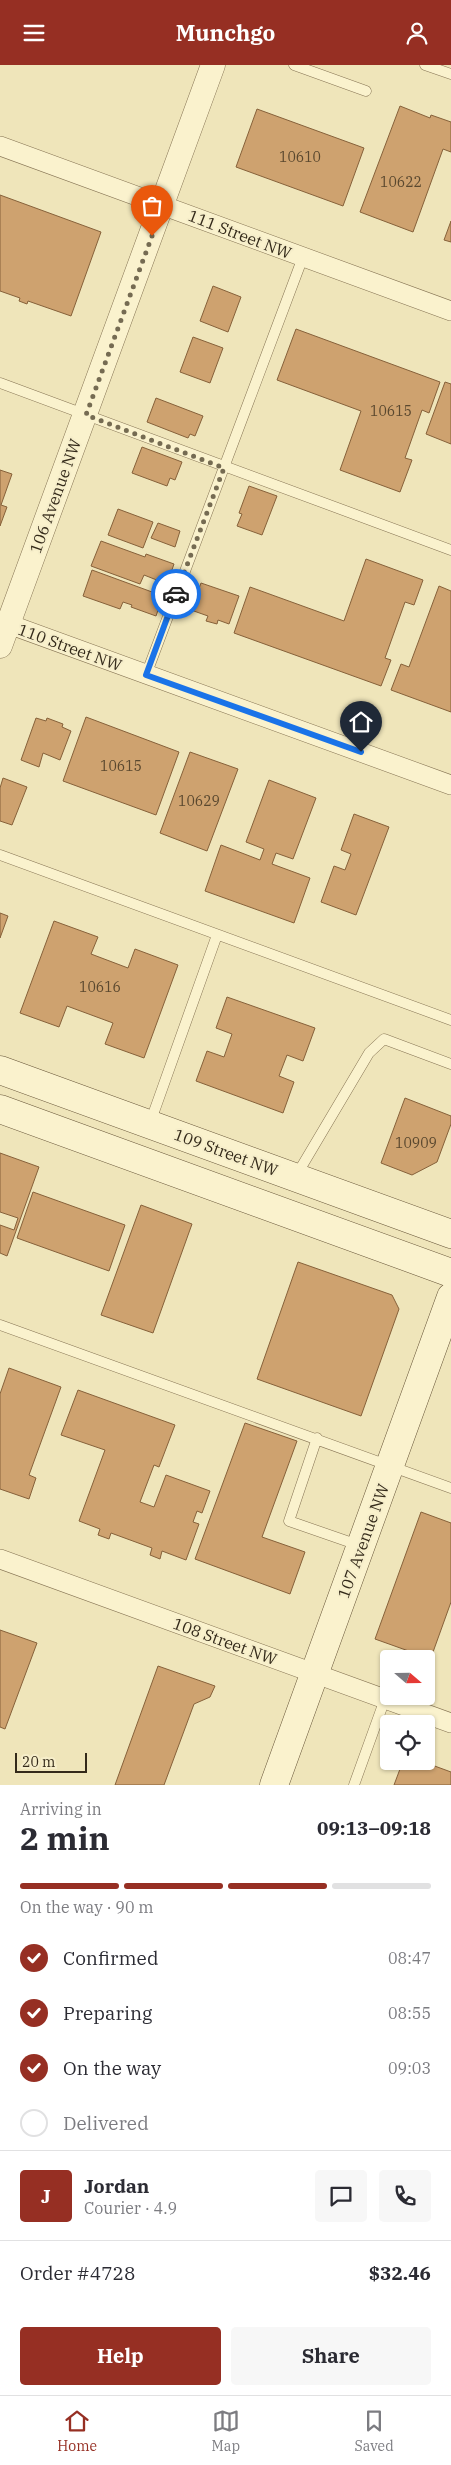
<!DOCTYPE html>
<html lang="en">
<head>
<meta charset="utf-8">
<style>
  :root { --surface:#fff; --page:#f7f7f7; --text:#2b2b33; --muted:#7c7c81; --line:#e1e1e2; --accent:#962f23 }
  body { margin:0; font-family:"IBM Plex Serif",serif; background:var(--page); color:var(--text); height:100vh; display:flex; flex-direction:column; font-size:19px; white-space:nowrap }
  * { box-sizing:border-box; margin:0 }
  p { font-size:16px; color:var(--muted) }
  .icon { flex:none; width:28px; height:28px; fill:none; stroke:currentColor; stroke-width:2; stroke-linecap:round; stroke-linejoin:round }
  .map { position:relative; height:1720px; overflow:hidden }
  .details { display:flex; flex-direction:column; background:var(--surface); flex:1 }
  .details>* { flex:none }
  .needle { width:32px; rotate:110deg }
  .tools { position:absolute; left:380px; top:1585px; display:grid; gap:10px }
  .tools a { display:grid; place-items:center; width:55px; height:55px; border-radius:5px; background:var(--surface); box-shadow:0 1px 4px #0004; font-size:25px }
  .scale { position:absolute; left:15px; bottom:12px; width:72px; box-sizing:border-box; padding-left:5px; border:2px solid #342a1a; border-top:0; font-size:14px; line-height:18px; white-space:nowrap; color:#342a1a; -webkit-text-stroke:4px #f6eeca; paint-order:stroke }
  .pin { position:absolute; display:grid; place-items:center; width:42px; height:42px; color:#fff; margin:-51px -21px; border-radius:50% 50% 50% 0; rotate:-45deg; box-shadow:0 0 5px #0007 }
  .pin .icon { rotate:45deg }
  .courier { position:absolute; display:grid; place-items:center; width:50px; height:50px; margin:-25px; border:4px solid #1a73e8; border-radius:50%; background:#fff; color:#222; box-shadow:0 1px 6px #0007 }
  .head em { font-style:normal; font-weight:700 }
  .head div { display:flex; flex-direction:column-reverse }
  .head { display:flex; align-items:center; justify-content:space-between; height:85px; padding:0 20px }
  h1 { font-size:32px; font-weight:700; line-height:38px }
  .bar { display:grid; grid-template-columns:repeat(4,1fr); gap:8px 5px; align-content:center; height:60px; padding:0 20px }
  .bar i { height:6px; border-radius:4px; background:var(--line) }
  .bar .current { background:var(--accent) }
  .bar p { grid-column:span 4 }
  .line { display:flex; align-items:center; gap:12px; padding:0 20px; border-top:1px solid var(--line) }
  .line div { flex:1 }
  .round { display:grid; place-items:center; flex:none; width:52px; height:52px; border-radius:5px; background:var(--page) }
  ol { padding:0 20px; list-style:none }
  li { display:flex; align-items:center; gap:15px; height:55px }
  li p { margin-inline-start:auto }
  li .icon { padding:5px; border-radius:50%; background:var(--accent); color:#fff; stroke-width:4 }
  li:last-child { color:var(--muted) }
  li i { width:28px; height:28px; border:2px solid var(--line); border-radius:50% }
  .action { display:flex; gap:10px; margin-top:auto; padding:10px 20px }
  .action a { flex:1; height:58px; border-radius:5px; background:var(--accent); color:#fff; font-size:20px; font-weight:700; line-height:58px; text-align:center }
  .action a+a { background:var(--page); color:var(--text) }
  header { display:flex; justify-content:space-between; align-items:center; height:65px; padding:0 20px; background:var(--accent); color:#fff; font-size:22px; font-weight:700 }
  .tabs { display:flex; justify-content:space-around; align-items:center; height:70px; border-top:1px solid var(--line); background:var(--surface); font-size:14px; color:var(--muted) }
  .tabs a { display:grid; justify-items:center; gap:2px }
  .tabs .current { color:var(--accent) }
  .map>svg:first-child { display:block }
  .building { fill:#cea26f; stroke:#86613a }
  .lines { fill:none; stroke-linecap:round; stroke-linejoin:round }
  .service-casing { stroke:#867454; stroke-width:11 }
  .minor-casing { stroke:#867454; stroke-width:20 }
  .tertiary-casing { stroke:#867454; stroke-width:25 }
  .secondary-casing { stroke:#675538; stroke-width:29 }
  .service { stroke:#faf2cd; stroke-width:10 }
  .minor { stroke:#faf2cd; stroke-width:19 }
  .tertiary { stroke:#faf2cd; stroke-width:24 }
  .secondary { stroke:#faf2cd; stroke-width:28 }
  .done { stroke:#756b52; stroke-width:5; stroke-dasharray:0 9 }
  .route { stroke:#1a73e8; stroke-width:6 }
  .labels { text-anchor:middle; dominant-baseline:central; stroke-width:4; stroke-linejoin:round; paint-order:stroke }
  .number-label { font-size:14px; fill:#5a482f }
  .street-label { font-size:16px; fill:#342a1a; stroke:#f6eeca }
</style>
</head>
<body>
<header><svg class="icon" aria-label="menu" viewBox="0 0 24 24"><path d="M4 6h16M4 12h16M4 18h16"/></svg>Munchgo<svg class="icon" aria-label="person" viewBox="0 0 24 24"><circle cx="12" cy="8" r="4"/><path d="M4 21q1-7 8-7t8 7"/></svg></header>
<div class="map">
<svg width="451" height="1720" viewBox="0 0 451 1720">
  <rect width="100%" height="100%" fill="#efe5ba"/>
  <path class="building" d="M400,41L430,53L431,50L451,57V87L443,84L413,167L360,147Z
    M257,44L364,83L343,141L236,102Z
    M0,130L101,167L71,251L28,236L27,239L19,236L20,233L0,226Z
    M451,156V177L444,175Z
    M213,221L241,232L228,267L200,256Z
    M296,264L440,317L429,348L422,345L405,393L412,395L400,427L340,405L361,346L277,315Z
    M193,272L223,283L210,318L180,307Z
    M445,317L451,319V379L426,369Z
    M156,333L203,351L195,371L190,369L188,373L147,357Z
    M142,382L182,397L175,415L170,413L167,421L132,408Z
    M0,405L12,409L1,440L7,442L0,461Z
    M249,421L277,431L262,470L237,461L242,449L239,448Z
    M118,444L153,457L143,483L108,470Z
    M158,458L180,466L175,482L151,473Z
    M101,476L145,492L146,489L174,499L167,519L144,510L140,519L91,501Z
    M366,494L423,515L414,540L405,537L385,593L391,595L381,621L234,568L250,522L344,556Z
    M92,505L163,531L156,551L131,542L132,540L123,537L120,544L83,531Z
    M201,518L239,531L229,559L218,555L217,559L206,556L208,551L191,545Z
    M439,521L451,526V647L391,625L401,599L409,602Z
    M86,652L179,687L156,750L63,716Z
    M36,653L46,656L47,653L63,659L62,662L71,666L60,695L43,688L39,702L21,695Z
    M190,687L238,704L207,786L160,768Z
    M3,713L27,722L12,760L0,756V723Z
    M269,715L316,733L293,794L276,788L272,799L310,813L294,858L205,826L221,780L260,795L264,784L246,777Z
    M354,749L389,762L356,850L321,837L334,801L345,805L351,789L341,785Z
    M0,848L8,851L0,873Z
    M54,856L98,872L91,889L128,903L135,884L178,900L144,993L105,979L113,958L67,941L59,962L20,948Z
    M227,932L315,963L303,996L287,990L279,1011L294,1017L283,1048L196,1016L207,986L224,992L232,969L216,963Z
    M405,1033L451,1051V1059L437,1097L412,1110L381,1098Z
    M0,1088L39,1102L7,1191L0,1188V1160L14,1165L18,1153L0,1147Z
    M33,1127L125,1160L109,1206L17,1173Z
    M141,1140L192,1159L153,1268L101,1250Z
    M298,1197L392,1230L399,1244L361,1351L257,1314Z
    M9,1303L61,1322L29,1410L36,1413L29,1434L0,1424V1329Z
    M78,1325L175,1360L159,1402L154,1400L140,1437L154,1442L166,1410L210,1426L202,1448L197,1446L193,1457L199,1459L186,1495L162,1486L160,1494L150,1490L152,1483L111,1468L109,1474L98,1470L100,1464L79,1456L105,1385L61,1370Z
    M245,1358L297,1376L262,1472L305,1487L290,1529L195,1494Z
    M421,1447L451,1458V1537L428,1601L426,1594H416L417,1589L375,1574Z
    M0,1565L37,1578L5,1664L0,1662Z
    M158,1601L215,1621L210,1632L194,1639L164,1720H115Z
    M403,1696H421L451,1707V1720H394Z"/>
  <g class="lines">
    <g class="service-casing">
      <path id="service" d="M294,0L366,26
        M425,0L451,9
        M0,318L451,485
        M146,610L303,192
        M0,790L451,955
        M150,1058L217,870
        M296,1111L369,988L384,974L451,999
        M0,1260L451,1423
        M317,1373L289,1456L361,1481
        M354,1720L385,1634"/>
    </g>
    <g class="minor-casing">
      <path id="minor" d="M0,81L451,246
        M0,556L451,720
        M0,1494L451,1658"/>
    </g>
    <g class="tertiary-casing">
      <path id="tertiary" d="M0,581L213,0"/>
    </g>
    <g class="secondary-casing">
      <path id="secondary" d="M0,1005L451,1169
        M0,1044L451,1208
        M274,1720L451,1232"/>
    </g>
    <use href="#service" class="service"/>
    <use href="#minor" class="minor"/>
    <use href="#tertiary" class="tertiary"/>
    <use href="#secondary" class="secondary"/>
  </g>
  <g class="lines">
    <path class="done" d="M152,171L86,350L224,403L176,529"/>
    <path class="route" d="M176,529L146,610L361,687"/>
  </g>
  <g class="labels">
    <g class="number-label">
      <text x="300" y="92">10610</text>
      <text x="401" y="117">10622</text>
      <text x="391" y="346">10615</text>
      <text x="121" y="701">10615</text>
      <text x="199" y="736">10629</text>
      <text x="100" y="922">10616</text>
      <text x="416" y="1078">10909</text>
    </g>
    <g class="street-label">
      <text transform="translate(240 169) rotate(21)">111 Street NW</text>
      <text transform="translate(55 431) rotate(-70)">106 Avenue NW</text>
      <text transform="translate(70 582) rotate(20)">110 Street NW</text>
      <text transform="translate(226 1087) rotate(20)">109 Street NW</text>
      <text transform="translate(363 1476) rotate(-70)">107 Avenue NW</text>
      <text transform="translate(225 1576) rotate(20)">108 Street NW</text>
    </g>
  </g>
</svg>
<div class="tools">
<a><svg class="needle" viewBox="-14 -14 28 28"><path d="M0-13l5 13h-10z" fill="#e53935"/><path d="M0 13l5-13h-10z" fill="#7c7c81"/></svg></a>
<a><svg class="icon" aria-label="locate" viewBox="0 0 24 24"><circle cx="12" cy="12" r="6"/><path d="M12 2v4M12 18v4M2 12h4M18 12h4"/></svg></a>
</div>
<div class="scale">20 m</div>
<div class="pin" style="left:152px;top:171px;background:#ea580c"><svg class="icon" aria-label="bag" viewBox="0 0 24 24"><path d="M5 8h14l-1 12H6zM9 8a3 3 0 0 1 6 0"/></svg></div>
<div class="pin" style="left:361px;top:687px;background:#1f2937"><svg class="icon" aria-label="home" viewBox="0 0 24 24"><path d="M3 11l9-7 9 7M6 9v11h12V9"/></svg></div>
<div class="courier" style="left:176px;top:529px"><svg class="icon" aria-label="car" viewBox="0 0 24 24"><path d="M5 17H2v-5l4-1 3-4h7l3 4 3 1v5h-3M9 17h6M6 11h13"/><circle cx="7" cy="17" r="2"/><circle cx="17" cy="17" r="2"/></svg></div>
</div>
<section class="details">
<div class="head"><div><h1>2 min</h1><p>Arriving in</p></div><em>09:13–09:18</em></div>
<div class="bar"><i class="current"></i><i class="current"></i><i class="current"></i><i></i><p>On the way · 90 m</p></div>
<ol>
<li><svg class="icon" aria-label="check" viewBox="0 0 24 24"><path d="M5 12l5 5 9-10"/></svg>Confirmed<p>08:47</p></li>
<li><svg class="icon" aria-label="check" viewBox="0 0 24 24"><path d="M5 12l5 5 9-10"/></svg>Preparing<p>08:55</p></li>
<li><svg class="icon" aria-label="check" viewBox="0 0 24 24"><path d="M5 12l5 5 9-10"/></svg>On the way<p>09:03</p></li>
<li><i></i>Delivered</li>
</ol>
<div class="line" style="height:90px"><b class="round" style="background:var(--accent);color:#fff">J</b><div><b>Jordan</b><p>Courier · 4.9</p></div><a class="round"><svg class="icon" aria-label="chat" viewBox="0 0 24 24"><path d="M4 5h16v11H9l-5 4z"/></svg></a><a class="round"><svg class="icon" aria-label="phone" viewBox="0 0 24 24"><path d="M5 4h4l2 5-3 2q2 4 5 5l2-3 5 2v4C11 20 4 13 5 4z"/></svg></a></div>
<div class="line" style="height:65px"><div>Order #4728</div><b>$32.46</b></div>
<div class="action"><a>Help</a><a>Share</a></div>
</section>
<nav class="tabs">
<a class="current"><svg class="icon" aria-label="home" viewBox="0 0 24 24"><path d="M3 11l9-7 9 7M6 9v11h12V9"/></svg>Home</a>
<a><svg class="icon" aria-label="map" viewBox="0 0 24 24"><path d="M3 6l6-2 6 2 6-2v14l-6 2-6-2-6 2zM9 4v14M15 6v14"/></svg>Map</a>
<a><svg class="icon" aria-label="saved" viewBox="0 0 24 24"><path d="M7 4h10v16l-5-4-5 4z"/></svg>Saved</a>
</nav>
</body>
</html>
